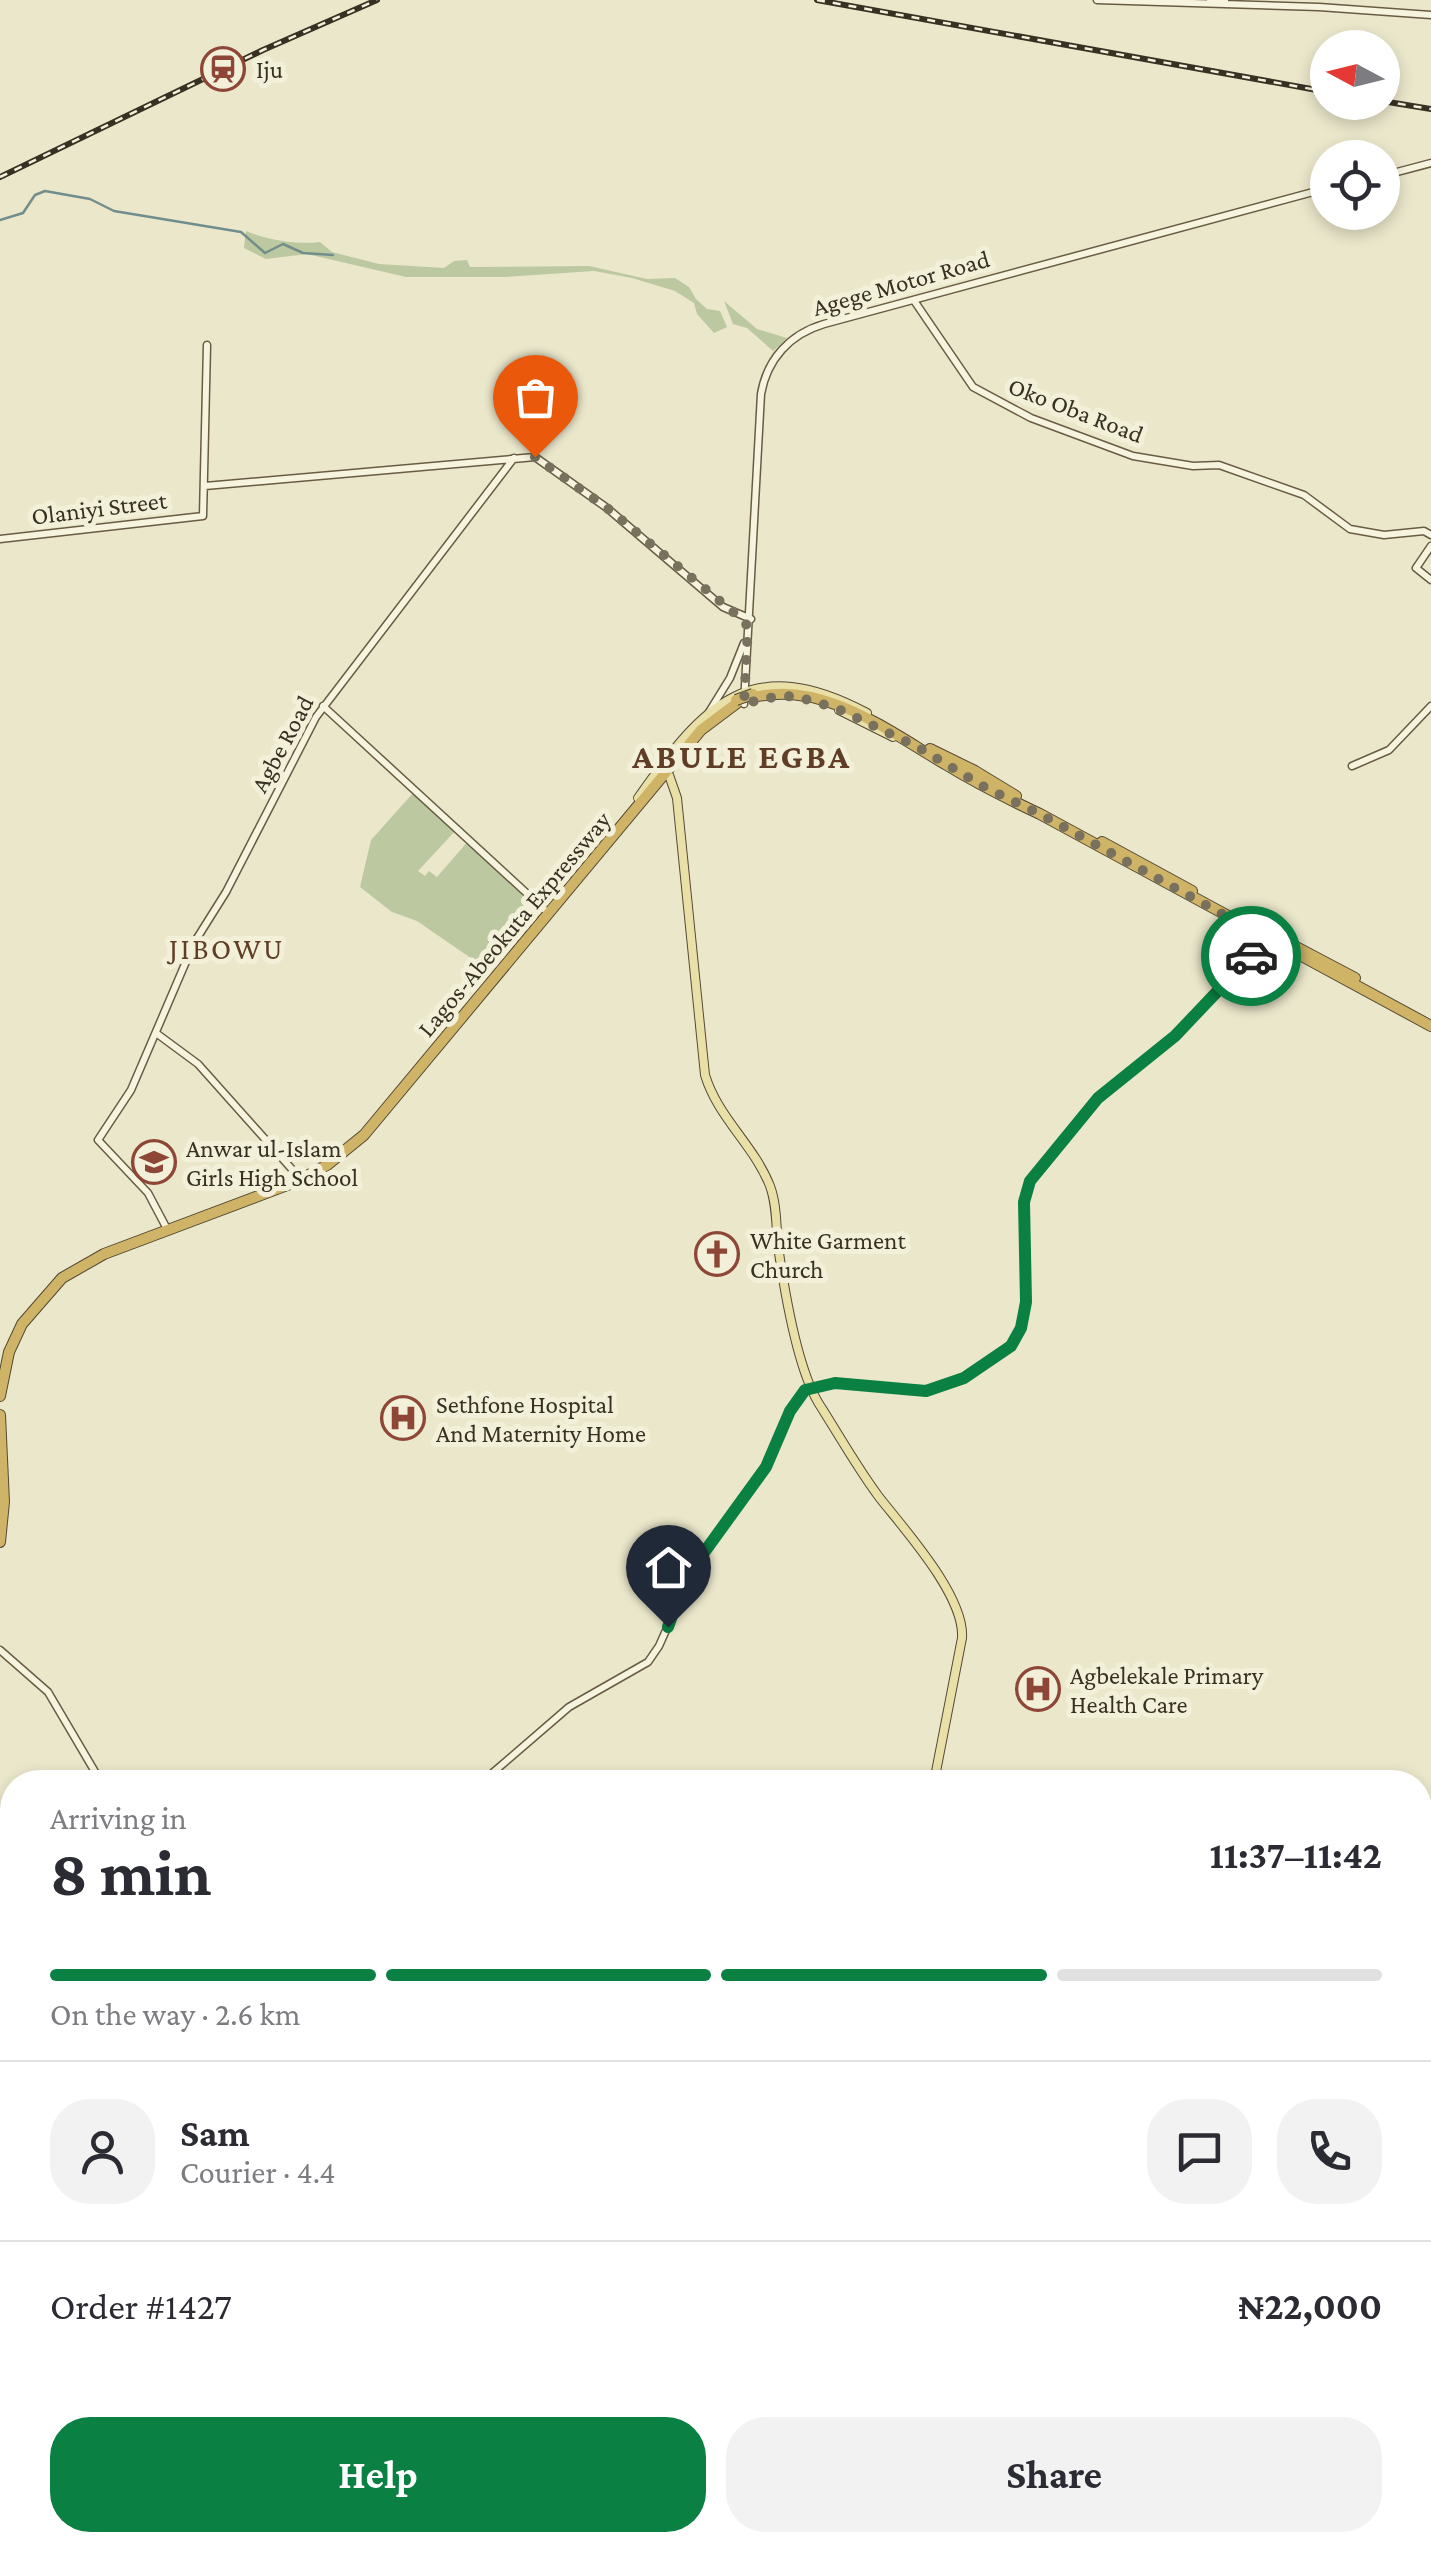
<!DOCTYPE html>
<html lang="en">
<head>
<meta charset="utf-8">
<style>
  :root { --surface:#fff; --page:#f2f2f3; --text:#2b2b33; --muted:#7c7c81; --line:#e1e1e2; --accent:#0b8043 }
  body { margin:0; font-family:"Crimson Pro",serif; background:var(--page); color:var(--text); height:100vh; display:flex; flex-direction:column; font-size:38px; white-space:nowrap }
  * { box-sizing:border-box; margin:0 }
  p { font-size:32px; color:var(--muted) }
  .icon { flex:none; width:55px; height:55px; fill:none; stroke:currentColor; stroke-width:2; stroke-linecap:round; stroke-linejoin:round }
  .map { position:relative; flex:1; overflow:hidden }
  .details { position:absolute; left:0px; top:1770px; width:1432px; height:782px; display:flex; flex-direction:column; background:var(--surface); border-radius:40px 40px 0 0; box-shadow:0 5px 15px #0003 }
  .details>* { flex:none }
  .needle { width:65px; rotate:277deg }
  .buttons { position:absolute; left:1310px; top:30px; display:grid; gap:20px }
  .buttons a { display:grid; place-items:center; width:90px; height:90px; border-radius:50%; background:var(--surface); box-shadow:0 5px 15px #0003; font-size:50px }
  .pin { position:absolute; display:grid; place-items:center; width:85px; height:85px; color:#fff; margin:-102px -42px; border-radius:50% 50% 50% 0; rotate:-45deg; box-shadow:0 0 10px #0007 }
  .pin .icon { rotate:45deg }
  .courier { position:absolute; display:grid; place-items:center; width:100px; height:100px; margin:-50px; border:8px solid #0b8043; border-radius:50%; background:#fff; color:#222; box-shadow:0 2px 12px #0007 }
  .overview em { font-style:normal; font-weight:700 }
  .overview div { display:flex; flex-direction:column-reverse }
  .overview { display:flex; align-items:center; justify-content:space-between; height:170px; padding:0 50px }
  h1 { font-size:65px; font-weight:700; line-height:75px }
  .bar { display:grid; grid-template-columns:repeat(4,1fr); gap:15px 10px; align-content:center; height:120px; padding:0 50px }
  .bar i { height:12px; border-radius:8px; background:var(--line) }
  .bar .current { background:var(--accent) }
  .bar p { grid-column:span 4 }
  .line { display:flex; align-items:center; gap:25px; padding:0 50px; border-top:2px solid var(--line) }
  .line div { flex:1 }
  .round { display:grid; place-items:center; flex:none; width:105px; height:105px; border-radius:40px; background:var(--page) }
  .action { display:flex; gap:20px; margin-top:auto; padding:20px 50px }
  .action a { flex:1; height:115px; border-radius:40px; background:var(--accent); color:#fff; font-size:40px; font-weight:700; line-height:115px; text-align:center }
  .action a+a { background:var(--page); color:var(--text) }
  .map>svg:first-child { display:block }
  .green { fill:#bcc8a0 }
  .lines { fill:none; stroke-linecap:round; stroke-linejoin:round }
  .stream { stroke:#728e8c; stroke-width:2.5 }
  .secondary-casing { stroke:#685c44; stroke-width:9 }
  .primary-casing { stroke:#544934; stroke-width:10 }
  .highway-casing { stroke:#544934; stroke-width:12 }
  .secondary { stroke:#f6f3de; stroke-width:6 }
  .primary { stroke:#e9e0a8; stroke-width:8 }
  .highway { stroke:#cfb467; stroke-width:10 }
  .rail-casing { stroke:#383123; stroke-width:6 }
  .rail { stroke:#f3f0da; stroke-width:2.5; stroke-dasharray:8; stroke-linecap:butt }
  .highway-bridge-casing { stroke:#544934; stroke-width:12; stroke-linecap:butt }
  .highway-bridge { stroke:#cfb467; stroke-width:10 }
  .done { stroke:#77715e; stroke-width:10; stroke-dasharray:0 18 }
  .route { stroke:#0b8043; stroke-width:12 }
  .labels { text-anchor:middle; dominant-baseline:central; stroke-width:10; stroke-linejoin:round; paint-order:stroke }
  .poi-label { font-size:25px; fill:#383123; stroke:#f3f0da; text-anchor:start }
  .street-label { font-size:25px; fill:#383123; stroke:#f3f0da }
  .quarter-label { font-size:30px; letter-spacing:2.5px; fill:#603d27; stroke:#f3f0da }
  .district-label { font-size:35px; font-weight:bold; letter-spacing:2.5px; fill:#603d27; stroke:#f3f0da }
</style>
</head>
<body>
<div class="map">
<svg width="1431" height="2552" viewBox="0 0 1431 2552">
  <rect width="100%" height="100%" fill="#ebe7cb"/>
  <path class="green" d="M246,231C267,240 298,245 320,242L332,252L379,264L444,268L454,261L467,260L470,267L589,266L647,279L675,278L689,287L696,299L707,309L720,311L727,327L714,333L697,314L694,303L675,291L632,278L594,271L506,277H406L307,254L266,259L244,248Z
    M724,301L757,329L787,338L773,351L747,328L733,324Z
    M414,792L457,829L418,871L425,876L429,871L437,877L469,840L543,905L481,965L417,921L392,912L360,887L371,840Z"/>
  <g class="lines">
    <path class="stream" d="M0,220L23,213L35,195L45,191L90,199L114,211L241,232L265,253L283,244L303,253L333,255"/>
    <g class="secondary-casing">
      <path id="secondary" d="M1097,0L1319,7L1431,15
        M1210,0L1225,1
        M1382,176L1431,163
        M915,302L973,387L1031,418L1133,456L1193,466L1219,465L1304,495L1350,529L1384,535L1424,531L1431,535
        M205,486L535,457L607,508L723,607L751,619
        M0,539L203,516L207,345
        M1431,546L1416,568L1431,580
        M744,704L761,394C767,359 790,334 824,324L1328,188
        M323,706L545,910
        M709,712L730,678L744,643
        M1352,766L1389,750L1431,706
        M156,1033L198,1064L298,1176
        M166,1227L148,1193L98,1140L131,1090L194,943L226,892L316,717L514,458
        M0,1650L48,1692L101,1782
        M482,1782L569,1707L648,1662L659,1646L695,1565L766,1467L789,1411L805,1390L835,1383L929,1391L964,1378L1011,1346L1021,1329L1026,1301L1024,1202L1030,1181L1096,1101L1175,1036L1267,938
        M1420,1904L1431,1891
        M0,2443L12,2431
        M878,2552L887,2540"/>
    </g>
    <g class="primary-casing">
      <path id="primary" d="M839,710L893,737
        M669,775L677,798L705,1075C718,1118 754,1145 770,1186C777,1205 776,1226 778,1246C784,1288 798,1373 821,1407C840,1437 858,1469 879,1497C904,1529 965,1596 962,1638L934,1782
        M638,798C704,704 751,651 867,713"/>
    </g>
    <g class="highway-casing">
      <path id="highway" d="M754,697C823,680 888,731 945,764C976,783 1008,799 1040,814L1431,1026
        M930,749L975,771L1016,796
        M1102,842L1192,891
        M1264,930L1355,978
        M0,1396L9,1352L22,1324L62,1278L104,1254L298,1181L327,1165L364,1135L701,730L737,703
        M0,1415L4,1502L0,1542"/>
    </g>
    <use href="#secondary" class="secondary"/>
    <use href="#primary" class="primary"/>
    <use href="#highway" class="highway"/>
    <g class="rail-casing">
      <path id="rail" d="M817,0L1328,92
        M1382,101L1431,109
        M0,177L263,50L377,0"/>
    </g>
    <use href="#rail" class="rail"/>
    <g class="highway-bridge-casing">
      <path id="highway-bridge" d="M736,700L753,694"/>
    </g>
    <use href="#highway-bridge" class="highway-bridge"/>
  </g>
  <g class="lines">
    <path class="done" d="M535,457L607,508L743,620L748,627L744,704L766,698L794,696L836,708L916,746L986,788L1040,814L1266,938L1251,956"/>
    <path class="route" d="M668,1627L682,1588L695,1565L766,1467L790,1411L805,1390L835,1383L926,1391L964,1378L1011,1346L1021,1328L1026,1302L1024,1202L1030,1181L1098,1098L1175,1036L1251,956"/>
  </g>
  <defs>
    <g id="station-ring" transform="scale(2.25)"><circle r="9.5" fill="#f3f0da" stroke="#8e4637" stroke-width="1.5"/><path d="M-3-6H3Q5-6 5-4V2Q5 4 3 4L4.5 6H3L1.5 4h-3L-3 6H-4.5L-3 4Q-5 4-5 2V-4Q-5-6-3-6ZM-3.5-4v3h7v-3ZM-3.5 1v1.5H-2V1ZM2 1v1.5H3.5V1Z" fill="#8e4637"/></g>
    <g id="school-ring" transform="scale(2.25)"><circle r="9.5" fill="#f3f0da" stroke="#8e4637" stroke-width="1.5"/><path d="M0-5L7-2L0 1L-7-2ZM-4 1L0 2.5L4 1V4Q0 6-4 4Z" fill="#8e4637"/></g>
    <g id="church-ring" transform="scale(2.25)"><circle r="9.5" fill="#f3f0da" stroke="#8e4637" stroke-width="1.5"/><path d="M-1.2-6h2.4v3.5h3.3v2.4h-3.3V6h-2.4V-.1h-3.3v-2.4h3.3Z" fill="#8e4637"/></g>
    <g id="hospital-ring" transform="scale(2.25)"><circle r="9.5" fill="#f3f0da" stroke="#8e4637" stroke-width="1.5"/><path d="M-5-5h3v3.5h4V-5h3V5h-3V1.5h-4V5h-3Z" fill="#8e4637"/></g>
  </defs>
  <g fill-rule="evenodd">
    <use href="#station-ring" x="223" y="69"/>
    <use href="#school-ring" x="154" y="1162"/>
    <use href="#church-ring" x="717" y="1254"/>
    <use href="#hospital-ring" x="403" y="1418"/>
    <use href="#hospital-ring" x="1038" y="1689"/>
  </g>
  <g class="labels">
    <g class="poi-label">
      <text x="256" y="69">Iju</text>
      <text x="186" y="1148">Anwar ul-Islam<tspan x="186" dy="29">Girls High School</tspan></text>
      <text x="750" y="1240">White Garment<tspan x="750" dy="29">Church</tspan></text>
      <text x="436" y="1404">Sethfone Hospital<tspan x="436" dy="29">And Maternity Home</tspan></text>
      <text x="1070" y="1675">Agbelekale Primary<tspan x="1070" dy="29">Health Care</tspan></text>
    </g>
    <g class="street-label">
      <text transform="translate(901 283) rotate(-16)">Agege Motor Road</text>
      <text transform="translate(1076 410) rotate(21)">Oko Oba Road</text>
      <text transform="translate(99 508) rotate(-7)">Olaniyi Street</text>
      <text transform="translate(282 744) rotate(-62)">Agbe Road</text>
      <text transform="translate(514 924) rotate(-50)">Lagos-Abeokuta Expressway</text>
    </g>
    <g class="quarter-label">
      <text x="227" y="948">JIBOWU</text>
    </g>
    <g class="district-label">
      <text x="742" y="756">ABULE EGBA</text>
    </g>
  </g>
</svg>
<div class="buttons">
<a><svg class="needle" viewBox="-14 -14 28 28"><path d="M0-13l5 13h-10z" fill="#e53935"/><path d="M0 13l5-13h-10z" fill="#7c7c81"/></svg></a>
<a><svg class="icon" aria-label="locate" viewBox="0 0 24 24"><circle cx="12" cy="12" r="6"/><path d="M12 2v4M12 18v4M2 12h4M18 12h4"/></svg></a>
</div>
<div class="pin" style="left:535px;top:457px;background:#ea580c"><svg class="icon" aria-label="bag" viewBox="0 0 24 24"><path d="M5 8h14l-1 12H6zM9 8a3 3 0 0 1 6 0"/></svg></div>
<div class="pin" style="left:668px;top:1627px;background:#1f2937"><svg class="icon" aria-label="home" viewBox="0 0 24 24"><path d="M3 11l9-7 9 7M6 9v11h12V9"/></svg></div>
<div class="courier" style="left:1251px;top:956px"><svg class="icon" aria-label="car" viewBox="0 0 24 24"><path d="M5 17H2v-5l4-1 3-4h7l3 4 3 1v5h-3M9 17h6M6 11h13"/><circle cx="7" cy="17" r="2"/><circle cx="17" cy="17" r="2"/></svg></div>
<section class="details">
<div class="overview"><div><h1>8 min</h1><p>Arriving in</p></div><em>11:37–11:42</em></div>
<div class="bar"><i class="current"></i><i class="current"></i><i class="current"></i><i></i><p>On the way · 2.6 km</p></div>
<div class="line" style="height:180px"><a class="round"><svg class="icon" aria-label="person" viewBox="0 0 24 24"><circle cx="12" cy="8" r="4"/><path d="M4 21q1-7 8-7t8 7"/></svg></a><div><b>Sam</b><p>Courier · 4.4</p></div><a class="round"><svg class="icon" aria-label="chat" viewBox="0 0 24 24"><path d="M4 5h16v11H9l-5 4z"/></svg></a><a class="round"><svg class="icon" aria-label="phone" viewBox="0 0 24 24"><path d="M5 4h4l2 5-3 2q2 4 5 5l2-3 5 2v4C11 20 4 13 5 4z"/></svg></a></div>
<div class="line" style="height:130px"><div>Order #1427</div><b>₦22,000</b></div>
<div class="action"><a>Help</a><a>Share</a></div>
</section>
</div>
</body>
</html>
